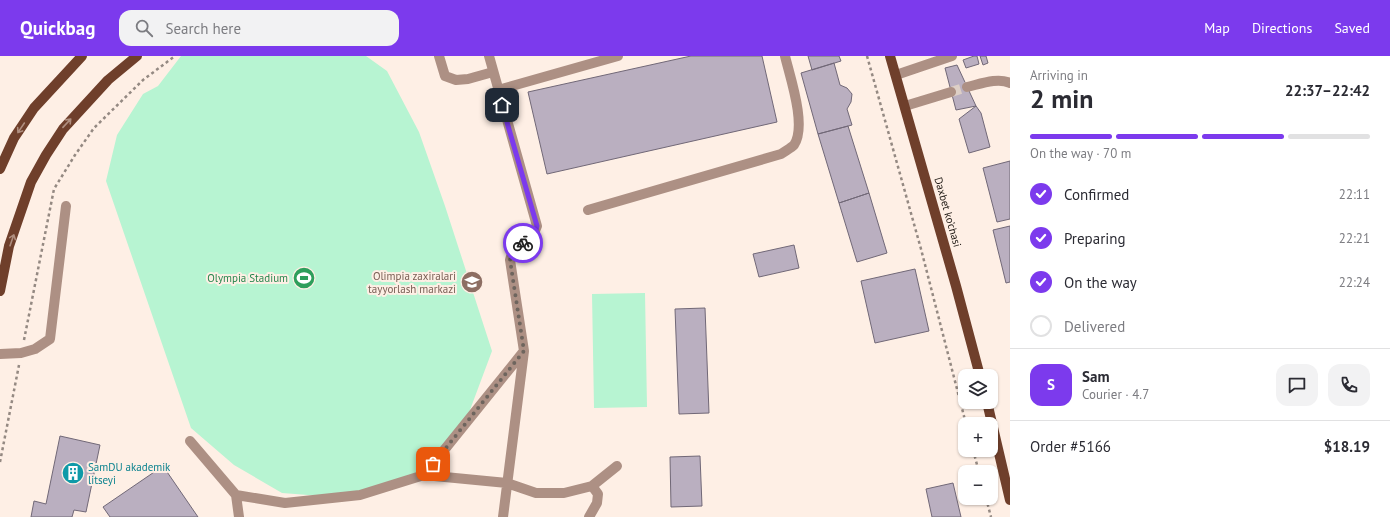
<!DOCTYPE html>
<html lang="en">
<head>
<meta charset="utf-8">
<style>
  :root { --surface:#fff; --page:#f2f2f3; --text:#2b2b33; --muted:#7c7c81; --line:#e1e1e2; --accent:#7c3aed }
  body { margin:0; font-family:"PT Sans",sans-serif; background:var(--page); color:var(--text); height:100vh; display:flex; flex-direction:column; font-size:15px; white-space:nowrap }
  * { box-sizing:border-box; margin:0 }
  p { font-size:13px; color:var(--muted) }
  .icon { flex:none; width:22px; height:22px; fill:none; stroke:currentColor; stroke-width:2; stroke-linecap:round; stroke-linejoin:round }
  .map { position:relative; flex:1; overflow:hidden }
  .panel { display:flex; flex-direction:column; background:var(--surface); width:380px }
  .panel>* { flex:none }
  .buttons { position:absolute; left:958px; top:313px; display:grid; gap:8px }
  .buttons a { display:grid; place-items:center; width:40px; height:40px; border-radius:8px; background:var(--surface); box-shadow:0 1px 3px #0004; font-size:20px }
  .pin { position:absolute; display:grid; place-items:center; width:34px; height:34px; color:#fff; margin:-17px; border-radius:8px; box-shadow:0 2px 6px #0006 }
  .courier { position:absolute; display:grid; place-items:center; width:40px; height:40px; margin:-20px; border:3px solid #7c3aed; border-radius:50%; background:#fff; color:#222; box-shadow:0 1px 5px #0007 }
  .head em { font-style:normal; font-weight:800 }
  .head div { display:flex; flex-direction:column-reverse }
  .head { display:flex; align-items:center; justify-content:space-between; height:68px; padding:0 20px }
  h1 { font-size:26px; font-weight:800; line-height:30px }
  .bar { display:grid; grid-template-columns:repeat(4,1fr); gap:6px 4px; align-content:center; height:48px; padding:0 20px }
  .bar i { height:5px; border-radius:3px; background:var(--line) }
  .bar .selected { background:var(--accent) }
  .bar p { grid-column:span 4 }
  .line { display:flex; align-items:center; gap:10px; padding:0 20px; border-top:1px solid var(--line) }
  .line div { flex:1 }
  .round { display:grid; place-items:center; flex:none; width:42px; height:42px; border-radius:12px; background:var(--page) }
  ol { padding:0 20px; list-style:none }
  li { display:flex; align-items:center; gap:12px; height:44px }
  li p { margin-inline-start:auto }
  li .icon { padding:4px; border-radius:50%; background:var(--accent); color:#fff; stroke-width:4 }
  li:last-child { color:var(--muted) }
  li i { width:22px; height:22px; border:2px solid var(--line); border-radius:50% }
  header { display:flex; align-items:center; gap:24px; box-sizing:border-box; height:56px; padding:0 20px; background:var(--accent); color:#fff }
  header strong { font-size:19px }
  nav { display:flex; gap:22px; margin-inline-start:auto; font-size:14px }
  .search { width:280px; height:36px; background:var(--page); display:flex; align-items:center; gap:10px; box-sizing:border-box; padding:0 14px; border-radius:12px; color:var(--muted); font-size:15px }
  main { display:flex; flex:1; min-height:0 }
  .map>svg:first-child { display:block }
  .green { fill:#b7f4d2 }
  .building { fill:#baafc0; stroke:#716877 }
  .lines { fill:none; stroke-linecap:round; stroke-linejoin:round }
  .minor-tunnel { stroke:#ddcfc6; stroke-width:10; stroke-dasharray:10 5; stroke-linecap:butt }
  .path { stroke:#948982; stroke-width:2.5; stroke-dasharray:3 3; stroke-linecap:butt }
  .minor { stroke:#ad9084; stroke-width:10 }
  .major { stroke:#6f3f2b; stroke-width:10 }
  .oneway { stroke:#af8e7f }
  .done { stroke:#6e655e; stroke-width:4; stroke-dasharray:0 7.2 }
  .route { stroke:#7c3aed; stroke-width:5 }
  .labels { text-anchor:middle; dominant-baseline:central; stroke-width:4; stroke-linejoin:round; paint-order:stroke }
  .street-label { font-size:11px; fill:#211b16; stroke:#feefe5 }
  .education-label { font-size:11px; fill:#785e54; stroke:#feefe5; text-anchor:end }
  .leisure-label { font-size:11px; fill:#27864d; stroke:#feefe5; text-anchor:end }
  .culture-label { font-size:11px; fill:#0d838f; stroke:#feefe5; text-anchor:start }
</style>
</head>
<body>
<header>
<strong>Quickbag</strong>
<div class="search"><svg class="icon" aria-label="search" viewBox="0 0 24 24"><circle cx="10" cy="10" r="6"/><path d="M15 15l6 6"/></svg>Search here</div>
<nav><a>Map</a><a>Directions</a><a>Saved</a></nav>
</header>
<main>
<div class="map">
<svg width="1010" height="461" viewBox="0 0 1010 461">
  <rect width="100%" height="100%" fill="#feefe5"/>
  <path class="green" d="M181,0H366L387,15L419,76L445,150L492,295L464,370L423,416L347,442L282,437L234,409L191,372L106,125L117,79L143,38L158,30Z
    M645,237L647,351L594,352L592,238Z"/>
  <path class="building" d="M691,0H762L777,66L547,118L528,36Z
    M808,0H839L841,5L812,14Z
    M974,0H977L979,8L966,12L963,4Z
    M980,0H986L988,7L983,9Z
    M834,7L840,29L847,32L852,38L851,46L847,53L852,69L818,78L801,17Z
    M957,9L976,50L956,54L945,12Z
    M976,50L981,57L990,91L969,97L959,63Z
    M848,70L869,137L839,147L818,78Z
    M1010,105V163L997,166L983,112Z
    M869,137L887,197L857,206L839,147Z
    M1010,170V226L1006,227L993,174Z
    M794,189L799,212L759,221L753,198Z
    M915,213L929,275L875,287L861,225Z
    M705,252L709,357L679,358L675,253Z
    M60,380L100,389L86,456L74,454L72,461H31L34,445L46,448Z
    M700,400L702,450L671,451L670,401Z
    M163,410L198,461H110L103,451Z
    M953,427L961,461H932L926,433Z"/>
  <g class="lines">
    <path class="minor-tunnel" d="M951,36L967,31"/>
    <path class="path" d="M867,0L921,193L966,368
      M24,284L54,133L75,99L94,72L143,24L175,0
      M973,394L979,416
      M0,406L19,309
      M986,442L991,461"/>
    <path class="minor" d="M439,0L445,20L456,24L468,23L493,16
      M489,0L537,170C531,189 515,184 510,204L524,295L503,461
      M896,19L952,0
      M967,31C980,28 998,21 1010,27
      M498,34L618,0
      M905,50L951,36
      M588,154L781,98C785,95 791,92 794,89C807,70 790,21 785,0
      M0,298L21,297L35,293L50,283L66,150
      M190,385L236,439
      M424,419L524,295
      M239,461L236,439L285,447L360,439L424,419L507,427L536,437H564L592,430L617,410
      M589,461L597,447L598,438L592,430"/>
    <path class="major" d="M890,0L956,230L980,320
      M0,113L14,82L34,52L82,0
      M0,235L9,190L31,126L46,99L63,73L108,24L137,0
      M987,346L1010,444"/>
  </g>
  <defs><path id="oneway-shaft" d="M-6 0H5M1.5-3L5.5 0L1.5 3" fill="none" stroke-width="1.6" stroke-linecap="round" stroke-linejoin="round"/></defs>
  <g class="oneway">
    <use href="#oneway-shaft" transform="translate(67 67) rotate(-47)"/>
    <use href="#oneway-shaft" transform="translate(21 72) rotate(124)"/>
    <use href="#oneway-shaft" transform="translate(12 184) rotate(-71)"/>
  </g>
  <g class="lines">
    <path class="done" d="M433,408L524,295L510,204C512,195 515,192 523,187"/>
    <path class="route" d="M502,49L537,170L535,178L523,187"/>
  </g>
  <defs>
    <g id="stadium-disc" transform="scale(1.15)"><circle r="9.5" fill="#2e9e5b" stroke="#feefe5"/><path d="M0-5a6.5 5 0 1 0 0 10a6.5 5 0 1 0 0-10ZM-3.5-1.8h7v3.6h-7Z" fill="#fff"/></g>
    <g id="university-disc" transform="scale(1.15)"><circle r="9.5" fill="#8d6e63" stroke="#feefe5"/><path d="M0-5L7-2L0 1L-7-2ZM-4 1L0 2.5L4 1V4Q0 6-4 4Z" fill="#fff"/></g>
    <g id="building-disc" transform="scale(1.15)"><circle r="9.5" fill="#0f9aa8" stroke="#feefe5"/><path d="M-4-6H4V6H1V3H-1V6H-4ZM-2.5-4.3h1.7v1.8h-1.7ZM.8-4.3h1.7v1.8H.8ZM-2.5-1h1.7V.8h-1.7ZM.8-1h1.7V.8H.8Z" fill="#fff"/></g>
  </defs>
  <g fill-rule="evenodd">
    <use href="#stadium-disc" x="304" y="222"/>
    <use href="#university-disc" x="472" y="226"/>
    <use href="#building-disc" x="73" y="417"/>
  </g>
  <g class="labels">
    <g class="street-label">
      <text transform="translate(948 156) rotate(74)">Daxbet ko'chasi</text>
    </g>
    <g class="education-label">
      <text x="456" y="220">Olimpia zaxiralari<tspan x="456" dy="13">tayyorlash markazi</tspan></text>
    </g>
    <g class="leisure-label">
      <text x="288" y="222">Olympia Stadium</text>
    </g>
    <g class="culture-label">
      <text x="88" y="411">SamDU akademik<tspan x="88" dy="13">litseyi</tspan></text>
    </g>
  </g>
</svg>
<div class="buttons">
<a><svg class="icon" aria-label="layers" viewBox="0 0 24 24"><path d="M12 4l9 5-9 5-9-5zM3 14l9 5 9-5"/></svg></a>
<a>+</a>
<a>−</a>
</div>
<div class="pin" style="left:433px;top:408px;background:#ea580c"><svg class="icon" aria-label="bag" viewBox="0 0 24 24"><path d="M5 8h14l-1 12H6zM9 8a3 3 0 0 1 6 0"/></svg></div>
<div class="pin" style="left:502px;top:49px;background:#1f2937"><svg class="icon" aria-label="home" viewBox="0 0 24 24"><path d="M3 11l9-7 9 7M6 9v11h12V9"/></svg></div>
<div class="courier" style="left:523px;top:187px"><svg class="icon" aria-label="bike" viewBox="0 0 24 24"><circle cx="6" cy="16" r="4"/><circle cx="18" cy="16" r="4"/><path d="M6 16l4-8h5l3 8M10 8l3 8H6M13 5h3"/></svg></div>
</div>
<section class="panel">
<div class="head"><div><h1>2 min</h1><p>Arriving in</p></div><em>22:37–22:42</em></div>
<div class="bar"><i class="selected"></i><i class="selected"></i><i class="selected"></i><i></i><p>On the way · 70 m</p></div>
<ol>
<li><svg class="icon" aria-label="check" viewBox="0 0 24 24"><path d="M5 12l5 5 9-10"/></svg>Confirmed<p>22:11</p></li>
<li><svg class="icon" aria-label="check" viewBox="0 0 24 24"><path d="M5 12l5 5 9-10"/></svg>Preparing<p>22:21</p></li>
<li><svg class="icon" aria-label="check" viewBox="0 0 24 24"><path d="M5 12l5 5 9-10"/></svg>On the way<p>22:24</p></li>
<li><i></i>Delivered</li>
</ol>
<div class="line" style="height:72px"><b class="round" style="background:var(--accent);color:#fff">S</b><div><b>Sam</b><p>Courier · 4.7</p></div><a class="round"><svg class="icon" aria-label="chat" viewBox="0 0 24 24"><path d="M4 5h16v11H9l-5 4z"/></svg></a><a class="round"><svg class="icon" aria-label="phone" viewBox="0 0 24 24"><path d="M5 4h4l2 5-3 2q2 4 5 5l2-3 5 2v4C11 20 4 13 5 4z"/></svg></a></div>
<div class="line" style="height:52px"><div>Order #5166</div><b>$18.19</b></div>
</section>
</main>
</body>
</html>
